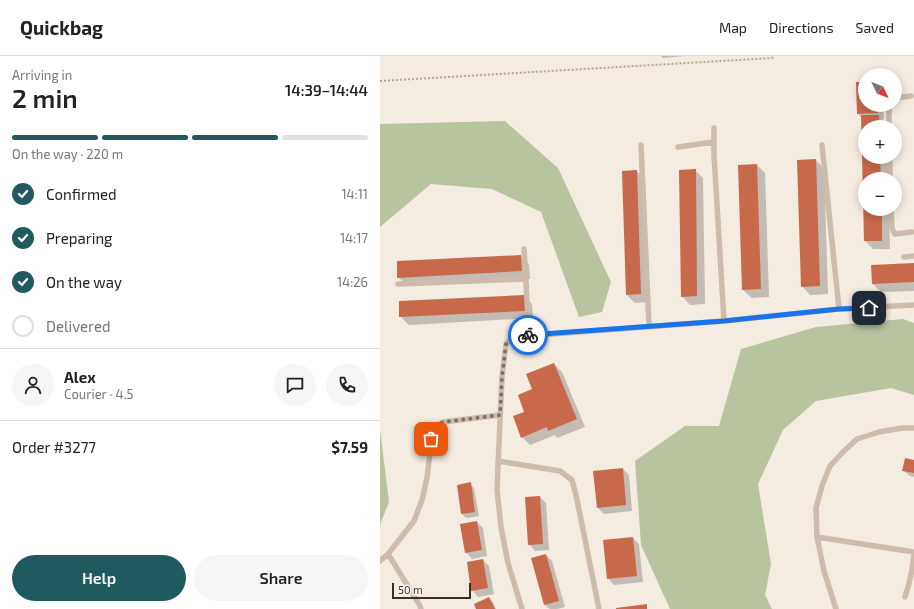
<!DOCTYPE html>
<html lang="en">
<head>
<meta charset="utf-8">
<style>
  :root { --surface:#fff; --page:#f6f6f6; --text:#222; --muted:#767676; --line:#e0e0e0; --accent:#1f5a5e }
  body { margin:0; font-family:"Exo 2",sans-serif; background:var(--page); color:var(--text); height:100vh; display:flex; flex-direction:column; font-size:15px; white-space:nowrap }
  * { box-sizing:border-box; margin:0 }
  p { font-size:13px; color:var(--muted) }
  .icon { flex:none; width:22px; height:22px; fill:none; stroke:currentColor; stroke-width:2; stroke-linecap:round; stroke-linejoin:round }
  .map { position:relative; flex:1; overflow:hidden }
  .details { display:flex; flex-direction:column; background:var(--surface); width:380px }
  .details>* { flex:none }
  .needle { width:26px; rotate:133deg }
  .tools { position:absolute; left:478px; top:12px; display:grid; gap:8px }
  .tools a { display:grid; place-items:center; width:44px; height:44px; border-radius:50%; background:var(--surface); box-shadow:0 2px 10px #0003; font-size:20px }
  .scale { position:absolute; left:12px; bottom:10px; width:79px; box-sizing:border-box; padding-left:4px; border:2px solid #3b302b; border-top:0; font-size:11px; line-height:14px; white-space:nowrap; color:#3b302b; -webkit-text-stroke:3px #fbf5ee; paint-order:stroke }
  .pin { position:absolute; display:grid; place-items:center; width:34px; height:34px; color:#fff; margin:-17px; border-radius:8px; box-shadow:0 2px 6px #0006 }
  .courier { position:absolute; display:grid; place-items:center; width:40px; height:40px; margin:-20px; border:3px solid #1a73e8; border-radius:50%; background:#fff; color:#222; box-shadow:0 1px 5px #0007 }
  .summary em { font-style:normal; font-weight:600 }
  .summary div { display:flex; flex-direction:column-reverse }
  .summary { display:flex; align-items:center; justify-content:space-between; height:68px; padding:0 12px }
  h1 { font-size:26px; font-weight:600; line-height:30px }
  .bar { display:grid; grid-template-columns:repeat(4,1fr); gap:6px 4px; align-content:center; height:48px; padding:0 12px }
  .bar i { height:5px; border-radius:3px; background:var(--line) }
  .bar .current { background:var(--accent) }
  .bar p { grid-column:span 4 }
  .line { display:flex; align-items:center; gap:10px; padding:0 12px; border-top:1px solid var(--line) }
  .line div { flex:1 }
  .round { display:grid; place-items:center; flex:none; width:42px; height:42px; border-radius:21px; background:var(--page) }
  ol { padding:0 12px; list-style:none }
  li { display:flex; align-items:center; gap:12px; height:44px }
  li p { margin-inline-start:auto }
  li .icon { padding:4px; border-radius:50%; background:var(--accent); color:#fff; stroke-width:4 }
  li:last-child { color:var(--muted) }
  li i { width:22px; height:22px; border:2px solid var(--line); border-radius:50% }
  .primary-button { display:flex; gap:8px; margin-top:auto; padding:8px 12px }
  .primary-button a { flex:1; height:46px; border-radius:24px; background:var(--accent); color:#fff; font-size:16px; font-weight:600; line-height:46px; text-align:center }
  .primary-button a+a { background:var(--page); color:var(--text) }
  header { display:flex; align-items:center; gap:24px; box-sizing:border-box; height:56px; padding:0 20px; background:var(--surface); border-bottom:1px solid var(--line) }
  header strong { font-size:19px }
  nav { display:flex; gap:22px; margin-inline-start:auto; font-size:14px }
  main { display:flex; flex:1; min-height:0 }
  .map>svg:first-child { display:block }
  .green { fill:#b8c4a0 }
  .shadow { fill:#0003 }
  .building { fill:#c8694b }
  .lines { fill:none; stroke-linecap:round; stroke-linejoin:round }
  .path { stroke:#b9a596; stroke-width:2; stroke-dasharray:2 2; stroke-linecap:butt }
  .lane { stroke:#cdbbac; stroke-width:5.5 }
  .done { stroke:#7c716b; stroke-width:4; stroke-dasharray:0 7.2 }
  .route { stroke:#1a73e8; stroke-width:5 }
</style>
</head>
<body>
<header>
<strong>Quickbag</strong>
<nav><a>Map</a><a>Directions</a><a>Saved</a></nav>
</header>
<main>
<section class="details">
<div class="summary"><div><h1>2 min</h1><p>Arriving in</p></div><em>14:39–14:44</em></div>
<div class="bar"><i class="current"></i><i class="current"></i><i class="current"></i><i></i><p>On the way · 220 m</p></div>
<ol>
<li><svg class="icon" aria-label="check" viewBox="0 0 24 24"><path d="M5 12l5 5 9-10"/></svg>Confirmed<p>14:11</p></li>
<li><svg class="icon" aria-label="check" viewBox="0 0 24 24"><path d="M5 12l5 5 9-10"/></svg>Preparing<p>14:17</p></li>
<li><svg class="icon" aria-label="check" viewBox="0 0 24 24"><path d="M5 12l5 5 9-10"/></svg>On the way<p>14:26</p></li>
<li><i></i>Delivered</li>
</ol>
<div class="line" style="height:72px"><a class="round"><svg class="icon" aria-label="person" viewBox="0 0 24 24"><circle cx="12" cy="8" r="4"/><path d="M4 21q1-7 8-7t8 7"/></svg></a><div><b>Alex</b><p>Courier · 4.5</p></div><a class="round"><svg class="icon" aria-label="chat" viewBox="0 0 24 24"><path d="M4 5h16v11H9l-5 4z"/></svg></a><a class="round"><svg class="icon" aria-label="phone" viewBox="0 0 24 24"><path d="M5 4h4l2 5-3 2q2 4 5 5l2-3 5 2v4C11 20 4 13 5 4z"/></svg></a></div>
<div class="line" style="height:52px"><div>Order #3277</div><b>$7.59</b></div>
<div class="primary-button"><a>Help</a><a>Share</a></div>
</section>
<div class="map">
<svg width="534" height="553" viewBox="0 0 534 553">
  <rect width="100%" height="100%" fill="#f4ebe1"/>
  <path class="green" d="M125,65L178,112L231,226L222,256L199,261L161,156L112,133L51,128L0,171V68Z
    M523,263L534,267V339L511,332L436,345L403,374L378,428L391,508L385,539L392,553H290L261,489L255,405L305,370H339L361,293L436,271Z
    M0,373L9,446L0,469Z"/>
  <path class="shadow" d="M281,0H305L283,2Z
    M485,27V49H512V52H503L504,63H502L507,68V71H485V101H508L509,123H485V153H509L510,193H493L485,185L482,62L478,58Z
    M436,104L444,113L448,238L430,239L422,230Z
    M377,109L385,117L389,241L372,242L363,234Z
    M315,114L323,122L325,248L310,249L302,240Z
    M256,115L265,123L269,246L255,247L247,239Z
    M141,200L149,208L150,223L27,229L18,221Z
    M534,208V235L501,236L493,228L492,210Z
    M144,240L152,248L153,262L29,269L20,260Z
    M174,308L182,316L205,371L177,382L175,379L150,389L142,381L146,356L153,334Z
    M534,405V421L530,420L523,414Z
    M243,413L249,419L252,455L224,458L218,452Z
    M90,428L94,432L99,460L86,462L82,458L78,429Z
    M160,441L166,447L169,494L155,495L149,488Z
    M97,466L103,472L107,500L92,503L86,496Z
    M253,482L259,488L263,526L234,529L228,522Z
    M166,499L172,505L185,551L177,553H170L165,549Z
    M103,504L109,510L114,538L98,541L92,534Z
    M109,542L113,546L116,553H98Z"/>
  <path class="building" d="M476,26H485V49H498V57L477,58Z
    M481,59H499L500,71H485V101H500L501,123H485V153H502V185H484Z
    M436,103L440,230L421,231L417,104Z
    M377,108L381,233L362,234L358,109Z
    M316,113L317,240L301,241L299,114Z
    M257,114L261,238L246,239L242,115Z
    M141,199L142,215L17,222V205Z
    M534,207V226L492,228L491,209Z
    M145,239V255L19,261V245Z
    M174,307L197,363L168,375L167,371L141,382L133,360L144,356L138,339L152,333L146,318Z
    M525,402L534,404V417L522,415Z
    M243,412L246,449L217,452L213,415Z
    M91,426L95,456L81,458L77,429Z
    M160,440L163,488L148,489L145,441Z
    M97,465L102,494L85,497L80,468Z
    M253,481L257,520L227,523L223,484Z
    M166,498L179,545L164,549L151,502Z
    M103,503L108,532L91,535L87,506Z
    M109,541L115,553H96L94,548Z
    M267,548V553H236V552Z"/>
  <g class="lines">
    <path class="path" d="M0,25L392,2L394,0"/>
    <path class="lane" d="M515,42L531,40
      M509,49V71
      M334,72V99L344,265
      M261,89L269,270
      M442,89L459,253
      M298,91L334,86
      M510,101V123
      M511,153L512,173L515,178L532,176
      M144,193L149,279
      M524,201L534,200
      M18,228L145,223
      M118,405L180,415L192,424L196,439L219,553
      M437,481L534,496
      M8,498L39,548L41,553
      M0,505L8,498L34,465L42,444L47,422L53,372L63,366L120,359
      M525,541C530,526 533,512 534,497
      M142,553L128,507L121,471L117,433L122,321L126,288L133,281L344,265L459,253L534,249
      M456,553L444,515L437,481L436,452L442,430L450,410L463,396L477,383L499,376L522,372H534"/>
  </g>
  <g class="lines">
    <path class="done" d="M51,383L53,372L63,366L120,359L122,321L126,288L133,281L148,279"/>
    <path class="route" d="M148,279L344,265L459,253L489,252"/>
  </g>
</svg>
<div class="tools">
<a><svg class="needle" viewBox="-14 -14 28 28"><path d="M0-13l5 13h-10z" fill="#e53935"/><path d="M0 13l5-13h-10z" fill="#767676"/></svg></a>
<a>+</a>
<a>−</a>
</div>
<div class="scale">50 m</div>
<div class="pin" style="left:51px;top:383px;background:#ea580c"><svg class="icon" aria-label="bag" viewBox="0 0 24 24"><path d="M5 8h14l-1 12H6zM9 8a3 3 0 0 1 6 0"/></svg></div>
<div class="pin" style="left:489px;top:252px;background:#1f2937"><svg class="icon" aria-label="home" viewBox="0 0 24 24"><path d="M3 11l9-7 9 7M6 9v11h12V9"/></svg></div>
<div class="courier" style="left:148px;top:279px"><svg class="icon" aria-label="bike" viewBox="0 0 24 24"><circle cx="6" cy="16" r="4"/><circle cx="18" cy="16" r="4"/><path d="M6 16l4-8h5l3 8M10 8l3 8H6M13 5h3"/></svg></div>
</div>
</main>
</body>
</html>
